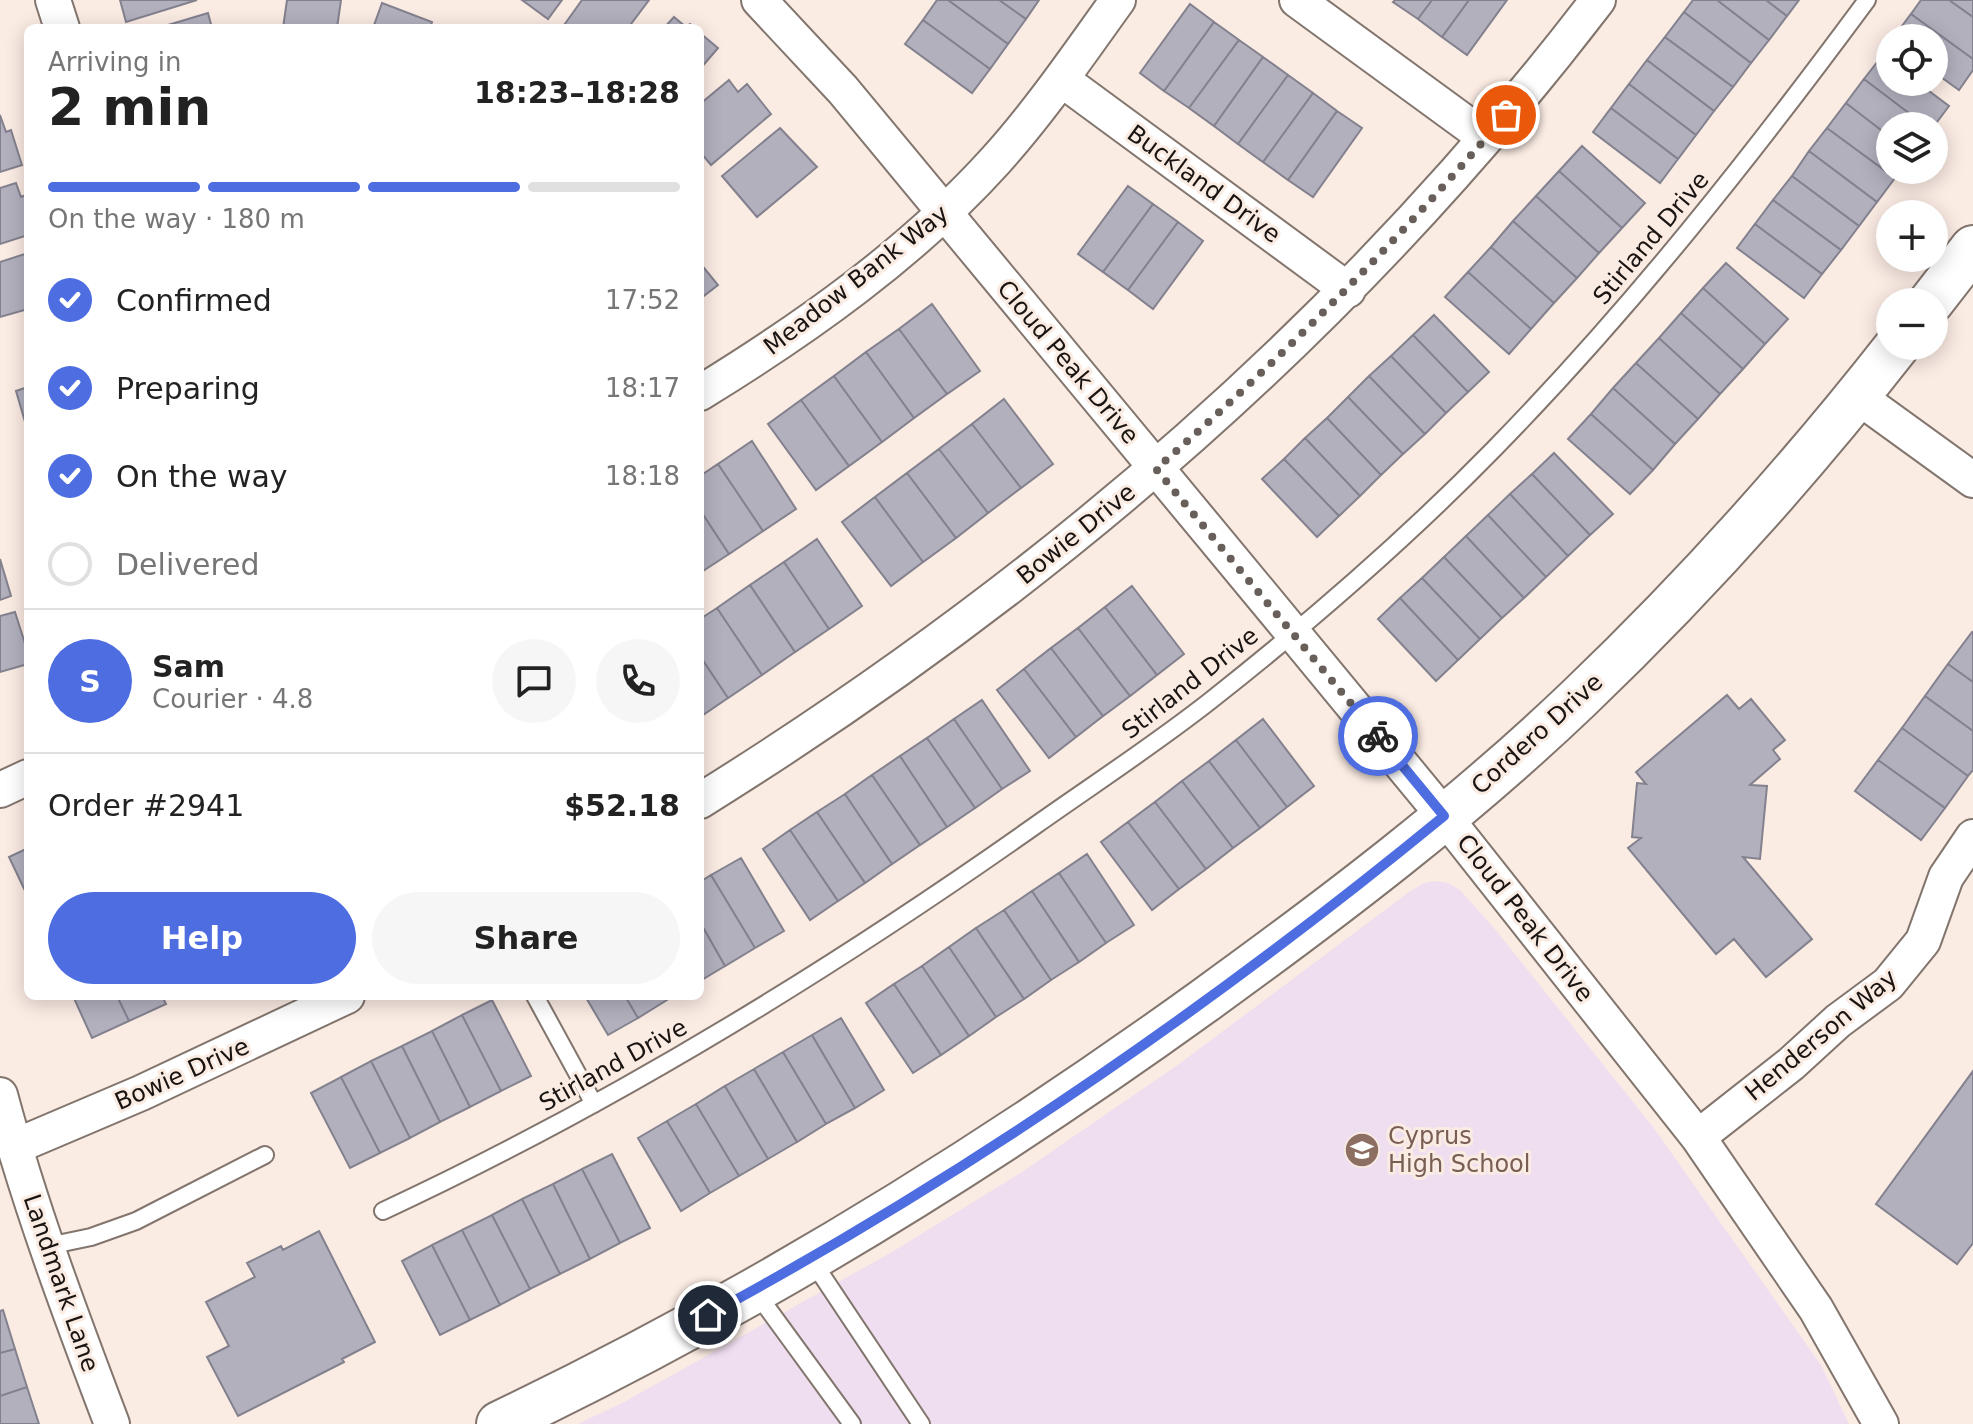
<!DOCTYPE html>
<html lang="en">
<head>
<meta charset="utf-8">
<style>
  :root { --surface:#fff; --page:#f6f6f6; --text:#222; --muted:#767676; --line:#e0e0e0; --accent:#4d6de1 }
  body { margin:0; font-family:"DejaVu Sans",sans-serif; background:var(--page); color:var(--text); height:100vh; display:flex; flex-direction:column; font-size:30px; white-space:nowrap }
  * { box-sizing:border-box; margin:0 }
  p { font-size:26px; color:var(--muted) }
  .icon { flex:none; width:44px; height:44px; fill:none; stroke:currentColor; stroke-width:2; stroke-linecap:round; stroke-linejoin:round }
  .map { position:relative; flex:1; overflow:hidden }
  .sheet { position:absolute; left:24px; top:24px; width:680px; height:976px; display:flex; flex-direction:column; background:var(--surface); border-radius:12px; box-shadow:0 4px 20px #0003 }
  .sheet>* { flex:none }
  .fabs { position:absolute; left:1876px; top:24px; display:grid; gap:16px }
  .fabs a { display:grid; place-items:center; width:72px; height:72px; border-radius:50%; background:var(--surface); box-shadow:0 4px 20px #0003; font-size:40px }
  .pin { position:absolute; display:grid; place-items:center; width:68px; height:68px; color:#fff; margin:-34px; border:4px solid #fff; border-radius:50%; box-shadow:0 2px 8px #0007 }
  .courier { position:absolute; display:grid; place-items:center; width:80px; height:80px; margin:-40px; border:6px solid #4d6de1; border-radius:50%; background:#fff; color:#222; box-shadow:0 2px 10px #0007 }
  .overview em { font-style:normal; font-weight:800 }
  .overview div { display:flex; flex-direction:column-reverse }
  .overview { display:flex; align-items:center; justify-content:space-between; height:136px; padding:0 24px }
  h1 { font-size:52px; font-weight:800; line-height:60px }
  .bar { display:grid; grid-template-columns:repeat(4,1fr); gap:12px 8px; align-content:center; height:96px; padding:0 24px }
  .bar i { height:10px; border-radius:6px; background:var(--line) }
  .bar .active { background:var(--accent) }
  .bar p { grid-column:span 4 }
  .line { display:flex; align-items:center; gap:20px; padding:0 24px; border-top:2px solid var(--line) }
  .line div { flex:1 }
  .round { display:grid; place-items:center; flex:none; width:84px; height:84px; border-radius:42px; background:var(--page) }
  ol { padding:0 24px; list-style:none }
  li { display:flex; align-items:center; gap:24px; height:88px }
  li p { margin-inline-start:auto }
  li .icon { padding:8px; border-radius:50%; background:var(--accent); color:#fff; stroke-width:4 }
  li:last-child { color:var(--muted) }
  li i { width:44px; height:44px; border:4px solid var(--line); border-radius:50% }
  .button { display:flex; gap:16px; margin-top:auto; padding:16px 24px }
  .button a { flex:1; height:92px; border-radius:48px; background:var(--accent); color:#fff; font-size:32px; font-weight:800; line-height:92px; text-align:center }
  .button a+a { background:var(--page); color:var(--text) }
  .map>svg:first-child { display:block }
  .education { fill:#efdef0 }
  .building { fill:#b3b0be; stroke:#83818e; stroke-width:2 }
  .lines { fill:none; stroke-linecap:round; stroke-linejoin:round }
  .lane-casing { stroke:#82756d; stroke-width:20 }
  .street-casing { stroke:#82756d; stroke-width:38 }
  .secondary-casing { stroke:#82756d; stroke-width:48 }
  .lane { stroke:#fff; stroke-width:16 }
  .street { stroke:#fff; stroke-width:34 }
  .secondary { stroke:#fff; stroke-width:44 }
  .done { stroke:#685f5a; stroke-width:8; stroke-dasharray:0 14.4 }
  .route { stroke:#4d6de1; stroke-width:10 }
  .labels { text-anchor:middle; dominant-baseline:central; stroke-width:6; stroke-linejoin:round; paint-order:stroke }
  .street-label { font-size:24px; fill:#191411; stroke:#faebe3 }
  .education-label { font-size:24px; fill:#785e54; stroke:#faebe3; text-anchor:start }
</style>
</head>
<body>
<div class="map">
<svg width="1973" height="1424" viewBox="0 0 1973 1424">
  <rect width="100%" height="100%" fill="#faebe3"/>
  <path class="education" d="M1435,881L1448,883L1460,890L1494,928L1653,1127L1821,1365L1849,1424H578L624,1402L892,1252L1019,1174L1179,1064L1409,892L1424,883Z"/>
  <path class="building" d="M120,0H197L126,22Z
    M287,0H341L337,28H283Z
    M522,0H562L548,19Z
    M582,0H649L628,28H562Z
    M937,0H948L1008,44L990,69L923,20Z
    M948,0H999L1026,19L1008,44Z
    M999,0H1039L1026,19Z
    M1395,0H1432L1418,19L1393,2Z
    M1432,0H1469L1442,37L1418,19Z
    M1469,0H1507L1467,55L1442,37Z
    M1693,0H1717L1769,40L1751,63L1684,12Z
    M1717,0H1766L1787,16L1769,40Z
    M1766,0H1799L1787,16Z
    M1921,0H1949L1973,17V59L1911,14Z
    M1949,0H1973V17Z
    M382,3L432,22L430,28H373Z
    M1190,4L1214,22L1164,91L1140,73Z
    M1684,12L1751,63L1733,87L1665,37Z
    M208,13L212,28H158Z
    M1911,14L1973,59V70L1959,90L1934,72V38H1893Z
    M674,17L686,27L690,24L695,28H664Z
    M923,20L990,69L972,93L905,44Z
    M1214,22L1239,40L1189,108L1164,91Z
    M700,33L718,48L700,69Z
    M1665,37L1733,87L1714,111L1647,60Z
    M1239,40L1263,57L1214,126L1189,108Z
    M1882,56L1890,62V82H1917L1949,106L1934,126H1926L1864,79Z
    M1263,57L1288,75L1238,144L1214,126Z
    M1647,60L1714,111L1696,135L1629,84Z
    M1288,75L1313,93L1263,162L1238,144Z
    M1864,79L1926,126H1890V137L1846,103Z
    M729,80L738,92L747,84L771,114L711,165L700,152V104Z
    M1629,84L1696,135L1678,159L1611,108Z
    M1313,93L1337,111L1288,180L1263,162Z
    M1846,103L1890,137V170H1901L1895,178L1827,128Z
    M1611,108L1678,159L1660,183L1593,132Z
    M1337,111L1362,128L1313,197L1288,180Z
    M0,115L6,132L11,130L22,165L0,172Z
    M780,128L817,167L757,217L722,176Z
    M1827,128L1895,178L1877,202L1809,151Z
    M1582,146L1645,203L1622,228L1559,171Z
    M1809,151L1877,202L1859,226L1792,176Z
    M1559,171L1622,228L1599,253L1536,196Z
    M1792,176L1859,226L1841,250L1773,200Z
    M16,183L21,197L28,194V235L0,244V188Z
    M1128,186L1153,204L1103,272L1078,254Z
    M1536,196L1599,253L1577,278L1513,221Z
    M1773,200L1841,250L1822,274L1755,224Z
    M1153,204L1178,222L1128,290L1103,272Z
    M1513,221L1577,278L1554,303L1491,247Z
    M1178,222L1203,241L1153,309L1128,290Z
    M1755,224L1822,274L1804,298L1737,248Z
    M1491,247L1554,303L1531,329L1468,272Z
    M28,253V309L0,317V262Z
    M700,263L718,285L700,299Z
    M1726,263L1788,319L1765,344L1703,288Z
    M1468,272L1531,329L1509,354L1445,297Z
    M1703,288L1765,344L1743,369L1681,313Z
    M932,304L980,371L947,394L899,329Z
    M1681,313L1743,369L1720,394L1659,338Z
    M1434,315L1489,372L1468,392L1413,335Z
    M899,329L947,394L914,418L866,352Z
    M1413,335L1468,392L1446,413L1391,356Z
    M1659,338L1720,394L1698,419L1636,363Z
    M866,352L914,418L882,442L834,376Z
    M1391,356L1446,413L1425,434L1369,376Z
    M1636,363L1698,419L1675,444L1613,388Z
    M834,376L882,442L849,466L801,400Z
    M1369,376L1425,434L1403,454L1348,397Z
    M28,387V432L16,391Z
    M1613,388L1675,444L1653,470L1591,414Z
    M1348,397L1403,454L1381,475L1327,418Z
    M1004,399L1053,464L1021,488L972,424Z
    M801,400L849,466L816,490L768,424Z
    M1591,414L1653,470L1630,494L1568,439Z
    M1327,418L1381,475L1360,496L1305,438Z
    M972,424L1021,488L988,513L939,449Z
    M1305,438L1360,496L1339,516L1284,459Z
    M752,441L796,509L763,531L718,464Z
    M939,449L988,513L956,538L907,473Z
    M1554,453L1613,514L1590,535L1532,474Z
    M1284,459L1339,516L1317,537L1262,479Z
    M718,464L763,531L729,554L700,510V476Z
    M907,473L956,538L923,562L875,497Z
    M1532,474L1590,535L1568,556L1510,494Z
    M1510,494L1568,556L1546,577L1488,515Z
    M875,497L923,562L891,586L842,522Z
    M700,510L729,554L700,573Z
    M1488,515L1546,577L1524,598L1466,536Z
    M1466,536L1524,598L1502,618L1444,557Z
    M817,539L862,606L829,629L784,562Z
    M1444,557L1502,618L1480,639L1422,578Z
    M0,559L11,596L0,600Z
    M784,562L829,629L795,652L750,585Z
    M1422,578L1480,639L1458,660L1400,598Z
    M750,585L795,652L762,675L717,608Z
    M1132,586L1184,654L1157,675L1105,607Z
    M1400,598L1458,660L1436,681L1378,619Z
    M1105,607L1157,675L1130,696L1078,628Z
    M717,608L762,675L728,698L700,656V619Z
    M15,612L28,653V664L0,672V616Z
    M1078,628L1130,696L1103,716L1051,648Z
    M1972,632L1973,633V682L1948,664Z
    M1051,648L1103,716L1076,737L1024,669Z
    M700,656L728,698L700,717Z
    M1948,664L1973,682V731L1925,696Z
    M1024,669L1076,737L1049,758L997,690Z
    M1727,695L1739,709L1751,699L1785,740L1773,750L1780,759L1750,785L1767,786L1760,859L1743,857L1812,939L1766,977L1734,939L1716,954L1628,848L1641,838L1632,837L1637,783L1646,784L1636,772Z
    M1925,696L1973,731V770L1968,776L1902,728Z
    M982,700L1030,771L1002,789L954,719Z
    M954,719L1002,789L975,808L927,738Z
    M1263,719L1314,786L1287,807L1236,740Z
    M1902,728L1968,776L1945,808L1878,760Z
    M927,738L975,808L947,827L900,756Z
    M1236,740L1287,807L1260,828L1209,761Z
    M900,756L947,827L920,845L872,775Z
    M1878,760L1945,808L1921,840L1855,791Z
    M1209,761L1260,828L1233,848L1182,781Z
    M872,775L920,845L892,864L845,794Z
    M1182,781L1233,848L1206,869L1155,802Z
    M845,794L892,864L865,883L817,812Z
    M1155,802L1206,869L1179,889L1128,822Z
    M817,812L865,883L838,901L790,830Z
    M1128,822L1179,889L1152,910L1101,842Z
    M790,830L838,901L810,920L763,849Z
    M28,848V897L9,857Z
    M1087,854L1134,925L1106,943L1059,873Z
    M741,858L784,931L755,948L711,875Z
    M1059,873L1106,943L1079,962L1032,891Z
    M711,875L755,948L725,966L700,922V882Z
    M1032,891L1079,962L1051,980L1004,910Z
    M1004,910L1051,980L1024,999L976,928Z
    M700,922L725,966L700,981Z
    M976,928L1024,999L996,1017L949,947Z
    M949,947L996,1017L969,1036L922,966Z
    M922,966L969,1036L941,1055L894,984Z
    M894,984L941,1055L913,1073L866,1003Z
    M73,996H117L129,1021L92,1038Z
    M117,996H162L166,1004L129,1021Z
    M585,996H625L638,1018L608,1035Z
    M625,996H665L667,1000L638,1018Z
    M492,1000L531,1076L501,1091L462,1015Z
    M462,1015L501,1091L470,1107L432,1031Z
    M841,1018L884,1090L855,1108L812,1035Z
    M432,1031L470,1107L440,1122L402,1046Z
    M812,1035L855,1108L826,1124L783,1052Z
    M402,1046L440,1122L410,1138L371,1061Z
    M783,1052L826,1124L797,1142L754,1069Z
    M371,1061L410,1138L380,1153L341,1077Z
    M754,1069L797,1142L768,1159L725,1086Z
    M1973,1071V1243L1957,1264L1876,1204Z
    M341,1077L380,1153L350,1168L311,1093Z
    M725,1086L768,1159L739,1176L696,1104Z
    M696,1104L739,1176L710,1193L667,1121Z
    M667,1121L710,1193L681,1211L638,1138Z
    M612,1154L650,1228L620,1243L582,1169Z
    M582,1169L620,1243L590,1259L553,1184Z
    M553,1184L590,1259L560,1274L522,1199Z
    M522,1199L560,1274L530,1289L492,1215Z
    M492,1215L530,1289L500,1305L462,1230Z
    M462,1230L500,1305L470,1320L432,1245Z
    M319,1231L375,1342L342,1359L344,1362L238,1416L207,1357L229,1346L206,1302L255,1277L247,1263L281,1246L283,1250Z
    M432,1245L470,1320L440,1335L402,1261Z
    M3,1310L15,1349L0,1353V1311Z
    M15,1349L27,1387L0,1396V1353Z
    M27,1387L39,1424H0V1396Z"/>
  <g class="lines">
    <g class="lane-casing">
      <path id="lane" d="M535,996L594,1104
        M383,1211C613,1104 828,972 1036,825C1094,784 1154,745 1210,701C1309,623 1406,539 1494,449C1631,309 1751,157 1867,0
        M48,1246L91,1237L136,1221L265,1155
        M811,1259L921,1424
        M755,1291L852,1424"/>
    </g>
    <g class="street-casing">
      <path id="street" d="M53,0L62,28
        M759,0L843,90L1293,633L1444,816L1698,1137L1816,1309L1881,1424
        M1297,0L1486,138
        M1061,79L1348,290
        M700,393C806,328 912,253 996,160C1041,110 1079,54 1118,0
        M1857,396L1973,480
        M0,790L28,777
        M700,801C1044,587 1352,322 1598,0
        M0,1095C30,1207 71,1316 112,1424
        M1698,1137L1791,1064L1838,1021L1888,984L1923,941L1946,877L1973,837
        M14,1147L141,1093L347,996"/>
    </g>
    <g class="secondary-casing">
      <path id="secondary" d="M1931,302L1973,248
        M499,1424C746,1306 982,1161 1204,1001C1334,907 1463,809 1579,698C1694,588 1799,471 1897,346"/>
    </g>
    <use href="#lane" class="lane"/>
    <use href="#street" class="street"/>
    <use href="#secondary" class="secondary"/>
  </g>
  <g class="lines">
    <path class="done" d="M1378,736L1156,469C1282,358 1398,241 1506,115"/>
    <path class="route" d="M708,1315C969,1174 1215,1004 1444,816L1378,736"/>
  </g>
  <defs>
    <g id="school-disc" transform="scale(1.8)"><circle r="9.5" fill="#8d6e63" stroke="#faebe3"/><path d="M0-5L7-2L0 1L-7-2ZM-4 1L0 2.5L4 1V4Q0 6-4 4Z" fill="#fff"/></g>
  </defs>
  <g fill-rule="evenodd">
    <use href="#school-disc" x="1362" y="1150"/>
  </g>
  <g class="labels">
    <g class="street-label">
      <text transform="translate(1204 184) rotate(36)">Buckland Drive</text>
      <text transform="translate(1651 238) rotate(-50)">Stirland Drive</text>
      <text transform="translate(856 280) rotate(-38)">Meadow Bank Way</text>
      <text transform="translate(1068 362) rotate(50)">Cloud Peak Drive</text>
      <text transform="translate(1076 534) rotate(-39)">Bowie Drive</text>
      <text transform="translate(1190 683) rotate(-38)">Stirland Drive</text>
      <text transform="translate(1537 734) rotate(-42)">Cordero Drive</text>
      <text transform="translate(1525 918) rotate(52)">Cloud Peak Drive</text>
      <text transform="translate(1821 1035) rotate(-40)">Henderson Way</text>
      <text transform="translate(613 1065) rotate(-29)">Stirland Drive</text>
      <text transform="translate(182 1074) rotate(-24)">Bowie Drive</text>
      <text transform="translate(61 1283) rotate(71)">Landmark Lane</text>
    </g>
    <g class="education-label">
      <text x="1388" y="1136">Cyprus<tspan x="1388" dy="28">High School</tspan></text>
    </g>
  </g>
</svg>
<div class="fabs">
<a><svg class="icon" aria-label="locate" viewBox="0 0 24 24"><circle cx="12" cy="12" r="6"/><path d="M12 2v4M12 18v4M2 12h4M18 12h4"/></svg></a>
<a><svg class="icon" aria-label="layers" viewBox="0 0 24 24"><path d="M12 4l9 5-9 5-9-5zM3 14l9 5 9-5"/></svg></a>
<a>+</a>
<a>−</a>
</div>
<div class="pin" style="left:1506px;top:115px;background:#ea580c"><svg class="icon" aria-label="bag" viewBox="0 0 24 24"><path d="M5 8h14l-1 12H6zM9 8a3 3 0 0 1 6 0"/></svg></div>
<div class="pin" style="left:708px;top:1315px;background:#1f2937"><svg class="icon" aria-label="home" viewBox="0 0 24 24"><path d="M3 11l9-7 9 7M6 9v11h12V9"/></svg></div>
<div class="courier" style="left:1378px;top:736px"><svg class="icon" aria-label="bike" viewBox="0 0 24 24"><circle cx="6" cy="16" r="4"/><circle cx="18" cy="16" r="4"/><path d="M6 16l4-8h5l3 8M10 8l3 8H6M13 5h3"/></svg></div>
<section class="sheet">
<div class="overview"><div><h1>2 min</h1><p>Arriving in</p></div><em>18:23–18:28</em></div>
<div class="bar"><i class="active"></i><i class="active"></i><i class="active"></i><i></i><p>On the way · 180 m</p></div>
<ol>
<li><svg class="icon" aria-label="check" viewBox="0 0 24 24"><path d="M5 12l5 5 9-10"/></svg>Confirmed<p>17:52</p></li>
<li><svg class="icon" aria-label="check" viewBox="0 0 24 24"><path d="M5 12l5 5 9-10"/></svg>Preparing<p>18:17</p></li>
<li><svg class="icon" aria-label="check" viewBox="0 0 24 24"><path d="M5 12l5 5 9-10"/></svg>On the way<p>18:18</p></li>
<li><i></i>Delivered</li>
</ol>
<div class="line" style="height:144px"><b class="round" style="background:var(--accent);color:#fff">S</b><div><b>Sam</b><p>Courier · 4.8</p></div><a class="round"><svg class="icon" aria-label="chat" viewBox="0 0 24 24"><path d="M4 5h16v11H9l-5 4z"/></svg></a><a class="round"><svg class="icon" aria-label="phone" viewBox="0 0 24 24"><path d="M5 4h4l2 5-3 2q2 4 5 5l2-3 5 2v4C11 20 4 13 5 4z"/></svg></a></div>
<div class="line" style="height:104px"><div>Order #2941</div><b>$52.18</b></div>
<div class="button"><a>Help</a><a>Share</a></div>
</section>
</div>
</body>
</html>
